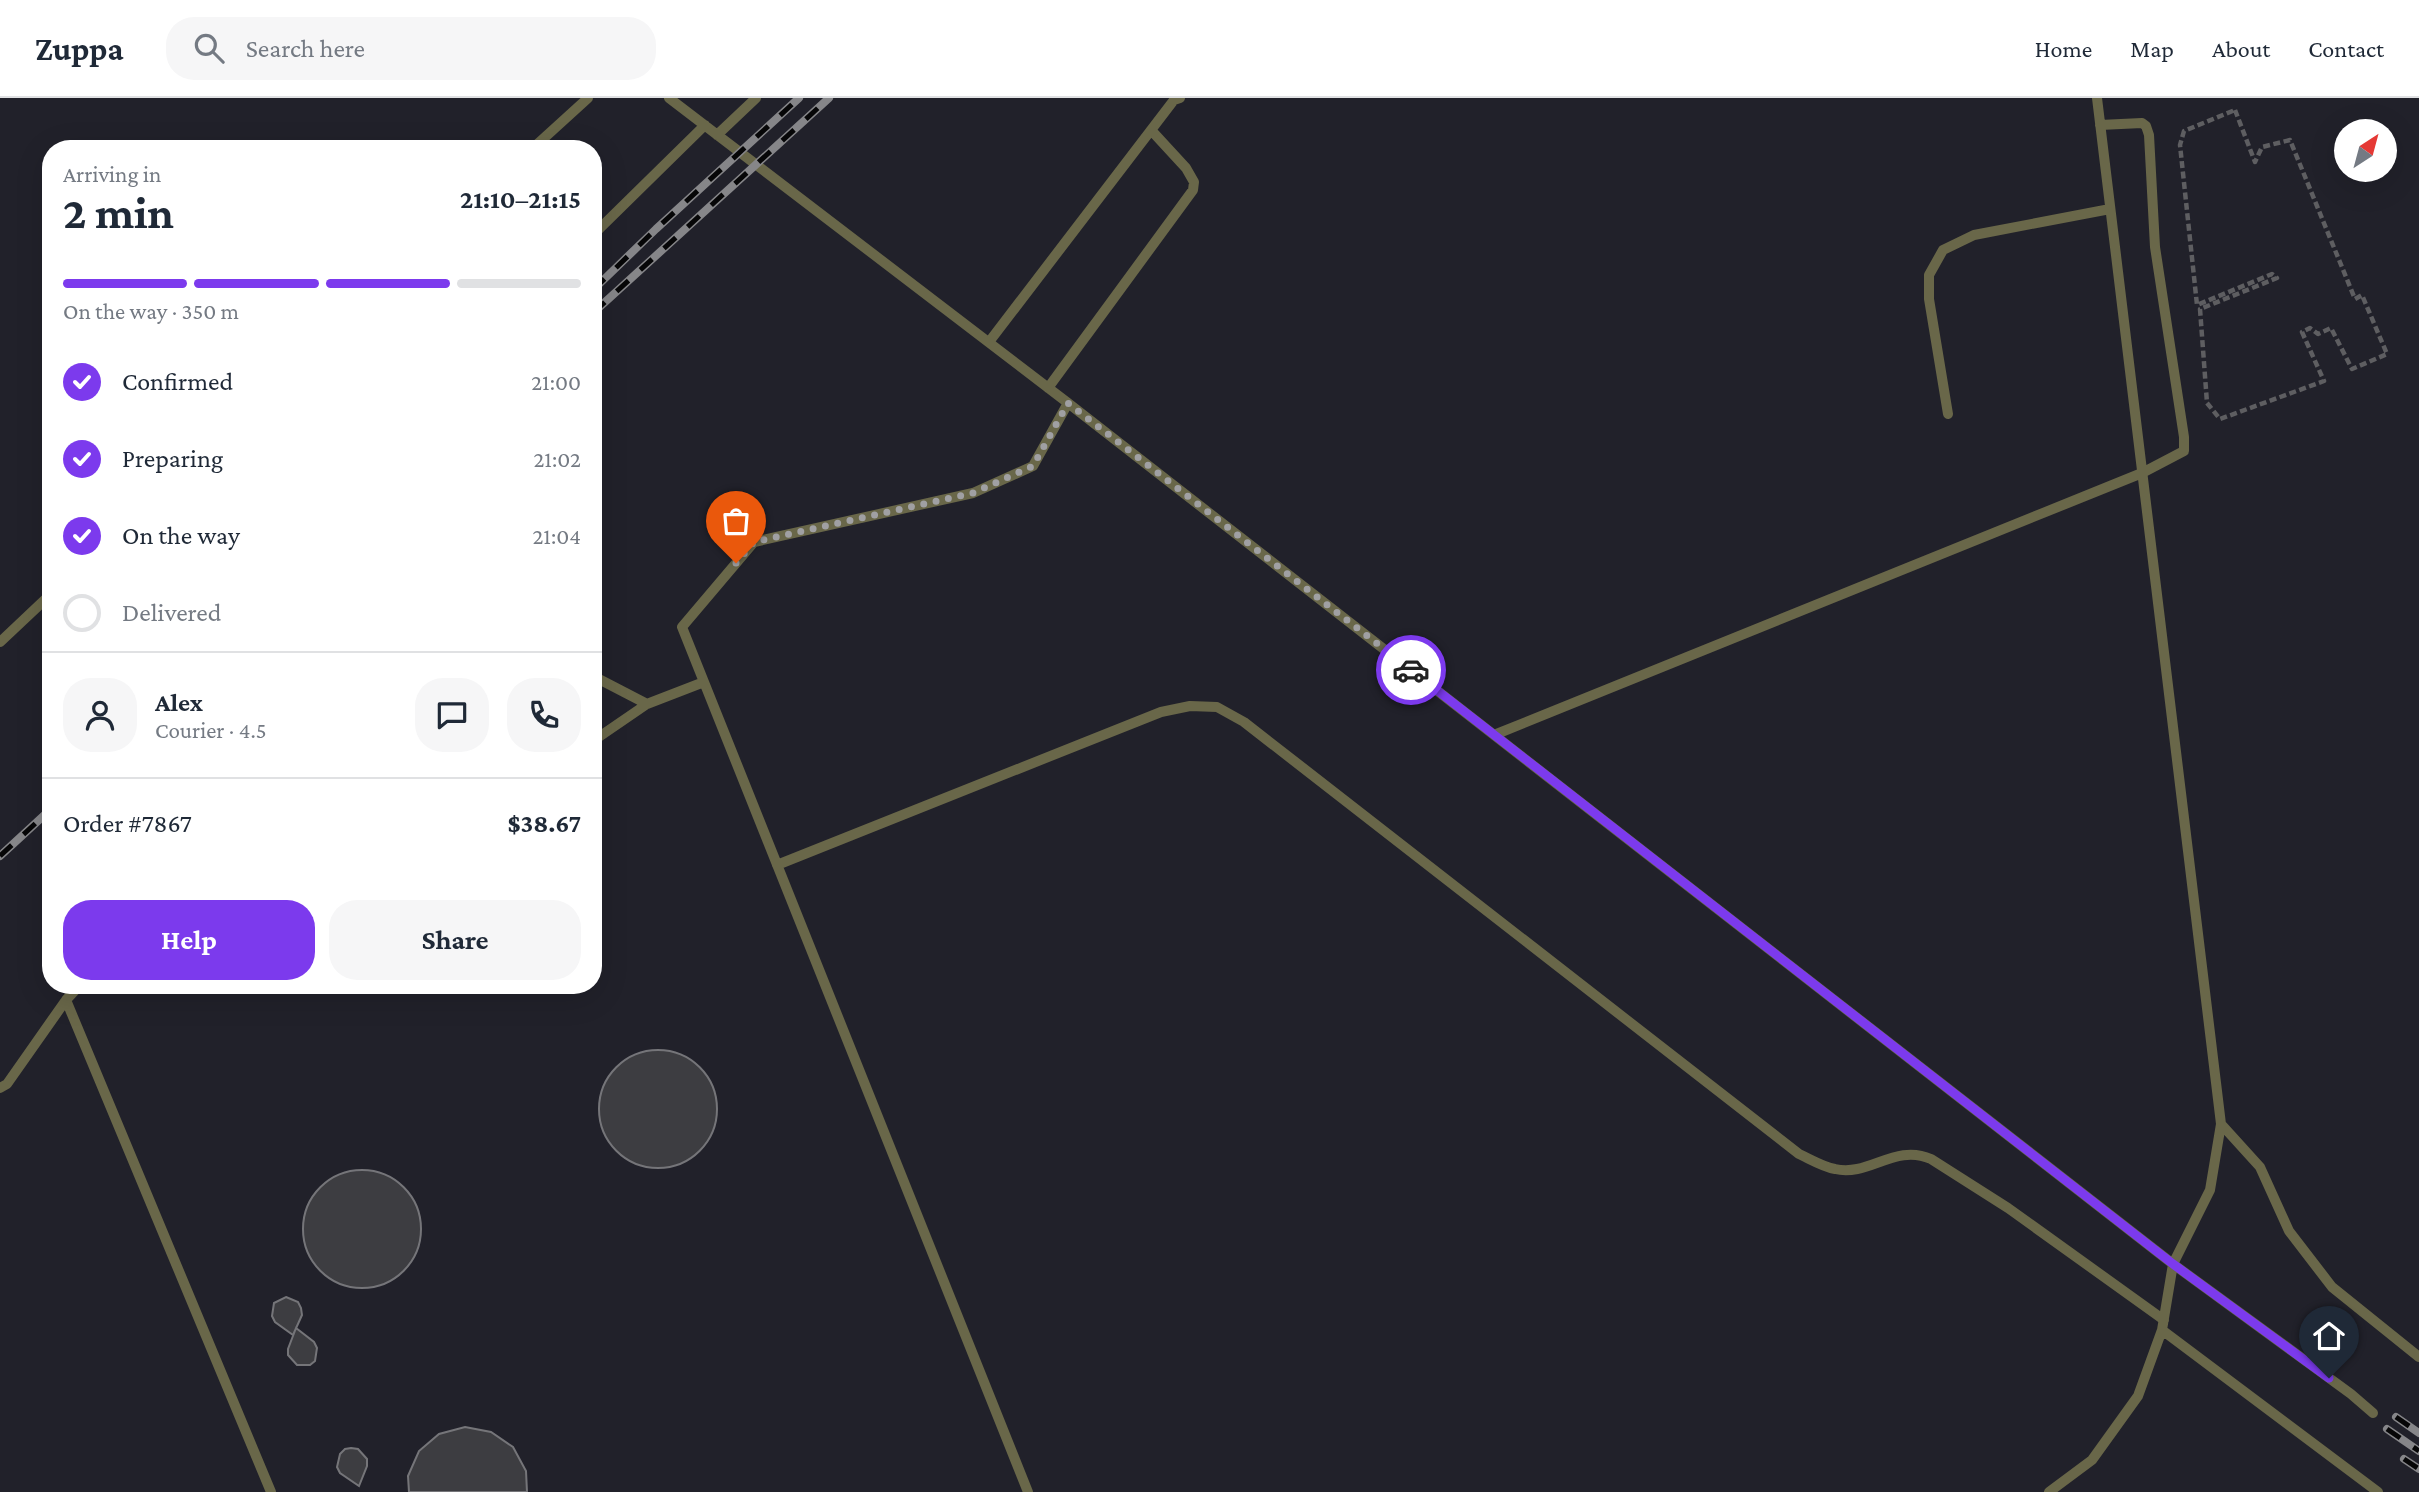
<!DOCTYPE html>
<html lang="en">
<head>
<meta charset="utf-8">
<style>
  :root { --surface:#fff; --page:#f6f6f7; --text:#1f2937; --muted:#747a83; --line:#e0e1e3; --accent:#7c3aed }
  body { margin:0; font-family:"Crimson Pro",serif; background:var(--page); color:var(--text); height:100vh; display:flex; flex-direction:column; font-size:26px; white-space:nowrap }
  * { box-sizing:border-box; margin:0 }
  p { font-size:23px; color:var(--muted) }
  .icon { flex:none; width:38px; height:38px; fill:none; stroke:currentColor; stroke-width:2; stroke-linecap:round; stroke-linejoin:round }
  .map { position:relative; flex:1; overflow:hidden }
  .details { position:absolute; left:42px; top:42px; width:560px; height:854px; display:flex; flex-direction:column; background:var(--surface); border-radius:28px; box-shadow:0 7px 28px #0002 }
  .details>* { flex:none }
  .needle { width:46px; rotate:36deg }
  .buttons { position:absolute; left:2334px; top:21px; display:grid; gap:14px }
  .buttons a { display:grid; place-items:center; width:63px; height:63px; border-radius:50%; background:var(--surface); box-shadow:0 7px 28px #0002; font-size:35px }
  .pin { position:absolute; display:grid; place-items:center; width:60px; height:60px; color:#fff; margin:-72px -30px; border-radius:50% 50% 50% 0; rotate:-45deg; box-shadow:0 0 7px #0007 }
  .pin .icon { rotate:45deg }
  .courier { position:absolute; display:grid; place-items:center; width:70px; height:70px; margin:-35px; border:5px solid #7c3aed; border-radius:50%; background:#fff; color:#222; box-shadow:0 2px 9px #0007 }
  .headline em { font-style:normal; font-weight:700 }
  .headline div { display:flex; flex-direction:column-reverse }
  .headline { display:flex; align-items:center; justify-content:space-between; height:119px; padding:0 21px }
  h1 { font-size:46px; font-weight:700; line-height:52px }
  .bar { display:grid; grid-template-columns:repeat(4,1fr); gap:10px 7px; align-content:center; height:84px; padding:0 21px }
  .bar i { height:9px; border-radius:5px; background:var(--line) }
  .bar .selected { background:var(--accent) }
  .bar p { grid-column:span 4 }
  .line { display:flex; align-items:center; gap:18px; padding:0 21px; border-top:2px solid var(--line) }
  .line div { flex:1 }
  .round { display:grid; place-items:center; flex:none; width:74px; height:74px; border-radius:28px; background:var(--page) }
  ol { padding:0 21px; list-style:none }
  li { display:flex; align-items:center; gap:21px; height:77px }
  li p { margin-inline-start:auto }
  li .icon { padding:7px; border-radius:50%; background:var(--accent); color:#fff; stroke-width:4 }
  li:last-child { color:var(--muted) }
  li i { width:38px; height:38px; border:4px solid var(--line); border-radius:50% }
  .action { display:flex; gap:14px; margin-top:auto; padding:14px 21px }
  .action a { flex:1; height:80px; border-radius:28px; background:var(--accent); color:#fff; font-size:28px; font-weight:700; line-height:80px; text-align:center }
  .action a+a { background:var(--page); color:var(--text) }
  header { display:flex; align-items:center; gap:42px; box-sizing:border-box; height:98px; padding:0 35px; background:var(--surface); border-bottom:2px solid var(--line) }
  header strong { font-size:33px }
  nav { display:flex; gap:38px; margin-inline-start:auto; font-size:24px }
  .search { width:490px; height:63px; background:var(--page); display:flex; align-items:center; gap:18px; box-sizing:border-box; padding:0 24px; border-radius:28px; color:var(--muted); font-size:26px }
  .map>svg:first-child { display:block }
  .built { fill:#21212a; fill-rule:evenodd }
  .building { fill:#3d3d41; stroke:#757579; stroke-width:2 }
  .lines { fill:none; stroke-linecap:round; stroke-linejoin:round }
  .path { stroke:#5e5e61; stroke-width:4.5; stroke-dasharray:7 3.5; stroke-linecap:butt }
  .lane { stroke:#696749; stroke-width:10 }
  .rail-casing { stroke:#868689; stroke-width:8 }
  .rail { stroke:#060607; stroke-width:5; stroke-dasharray:16; stroke-linecap:butt }
  .done { stroke:#a0a0a3; stroke-width:7; stroke-dasharray:0 12.6 }
  .route { stroke:#7c3aed; stroke-width:9 }
</style>
</head>
<body>
<header>
<strong>Zuppa</strong>
<div class="search"><svg class="icon" aria-label="search" viewBox="0 0 24 24"><circle cx="10" cy="10" r="6"/><path d="M15 15l6 6"/></svg>Search here</div>
<nav><a>Home</a><a>Map</a><a>About</a><a>Contact</a></nav>
</header>
<div class="map">
<svg width="2419" height="1394" viewBox="0 0 2419 1394">
  <rect width="100%" height="100%" fill="#1b1b1e"/>
  <path class="built" d="M0,0H2419V1394H0ZM2347,33H2385V72H2347ZM51,51H593V887H51Z"/>
  <path class="building" d="M599 1011a59 59 0 1 1 118 0a59 59 0 1 1-118 0Z
    M303 1131a59 59 0 1 1 118 0a59 59 0 1 1-118 0Z
    M286,1199L298,1204L301,1210L302,1217L293,1237L275,1224L272,1218L274,1205Z
    M296,1230L314,1244L317,1250L315,1263L310,1267H297L288,1257V1251Z
    M465,1329L491,1334L513,1349L526,1373L527,1394H409L408,1378L419,1353L439,1336Z
    M351,1350L358,1351L367,1361V1368L359,1388L340,1375L337,1369L340,1356L345,1351Z"/>
  <g class="lines">
    <path class="path" d="M2235,12L2255,64L2262,49L2290,42L2355,201L2362,197L2387,256L2352,271L2331,230L2318,236L2310,230L2302,234L2324,283L2220,321L2207,305L2200,211L2277,180L2272,176L2197,207L2180,47L2184,33Z"/>
    <path class="lane" d="M669,0L1068,305L2173,1166L2351,1296L2373,1315
      M2097,0L2221,1026L2210,1092L2173,1166L2162,1232L2378,1394
      M717,37L756,0
      M532,51L588,0
      M593,137L705,27
      M989,244L1174,2L1180,0
      M1048,290L1193,92L1194,84L1186,70L1151,32
      M1948,316L1929,201V177L1943,152L1974,137L2110,111
      M0,544L51,496
      M593,578L647,606L704,584
      M1494,637L2142,375L2184,353V339L2155,149L2149,37L2146,28L2142,25L2100,27
      M593,643L647,606
      M777,767L1161,614L1190,608L1217,609L1244,624L1799,1056C1810,1061 1823,1069 1835,1071C1869,1079 1895,1045 1931,1061L2008,1110L2164,1222
      M66,902L271,1394
      M0,990L7,986L66,902L80,887
      M2221,1026L2260,1069L2289,1133L2332,1189L2419,1259
      M1028,1394L682,529L754,444L973,395L1033,368L1068,305
      M2049,1394L2092,1362L2138,1298L2162,1232"/>
    <g class="rail-casing">
      <path id="rail" d="M593,192L656,131L799,0
        M593,215L829,0
        M0,758L51,711
        M2396,1319L2419,1335
        M2387,1331L2419,1353
        M2404,1361L2419,1371"/>
    </g>
    <use href="#rail" class="rail"/>
  </g>
  <g class="lines">
    <path class="done" d="M736,465L754,444L973,395L1033,368L1068,305L1411,572"/>
    <path class="route" d="M1411,572L2173,1166L2329,1280"/>
  </g>
</svg>
<div class="buttons">
<a><svg class="needle" viewBox="-14 -14 28 28"><path d="M0-13l5 13h-10z" fill="#e53935"/><path d="M0 13l5-13h-10z" fill="#747a83"/></svg></a>
</div>
<div class="pin" style="left:736px;top:465px;background:#ea580c"><svg class="icon" aria-label="bag" viewBox="0 0 24 24"><path d="M5 8h14l-1 12H6zM9 8a3 3 0 0 1 6 0"/></svg></div>
<div class="pin" style="left:2329px;top:1280px;background:#1f2937"><svg class="icon" aria-label="home" viewBox="0 0 24 24"><path d="M3 11l9-7 9 7M6 9v11h12V9"/></svg></div>
<div class="courier" style="left:1411px;top:572px"><svg class="icon" aria-label="car" viewBox="0 0 24 24"><path d="M5 17H2v-5l4-1 3-4h7l3 4 3 1v5h-3M9 17h6M6 11h13"/><circle cx="7" cy="17" r="2"/><circle cx="17" cy="17" r="2"/></svg></div>
<section class="details">
<div class="headline"><div><h1>2 min</h1><p>Arriving in</p></div><em>21:10–21:15</em></div>
<div class="bar"><i class="selected"></i><i class="selected"></i><i class="selected"></i><i></i><p>On the way · 350 m</p></div>
<ol>
<li><svg class="icon" aria-label="check" viewBox="0 0 24 24"><path d="M5 12l5 5 9-10"/></svg>Confirmed<p>21:00</p></li>
<li><svg class="icon" aria-label="check" viewBox="0 0 24 24"><path d="M5 12l5 5 9-10"/></svg>Preparing<p>21:02</p></li>
<li><svg class="icon" aria-label="check" viewBox="0 0 24 24"><path d="M5 12l5 5 9-10"/></svg>On the way<p>21:04</p></li>
<li><i></i>Delivered</li>
</ol>
<div class="line" style="height:126px"><a class="round"><svg class="icon" aria-label="person" viewBox="0 0 24 24"><circle cx="12" cy="8" r="4"/><path d="M4 21q1-7 8-7t8 7"/></svg></a><div><b>Alex</b><p>Courier · 4.5</p></div><a class="round"><svg class="icon" aria-label="chat" viewBox="0 0 24 24"><path d="M4 5h16v11H9l-5 4z"/></svg></a><a class="round"><svg class="icon" aria-label="phone" viewBox="0 0 24 24"><path d="M5 4h4l2 5-3 2q2 4 5 5l2-3 5 2v4C11 20 4 13 5 4z"/></svg></a></div>
<div class="line" style="height:91px"><div>Order #7867</div><b>$38.67</b></div>
<div class="action"><a>Help</a><a>Share</a></div>
</section>
</div>
</body>
</html>
